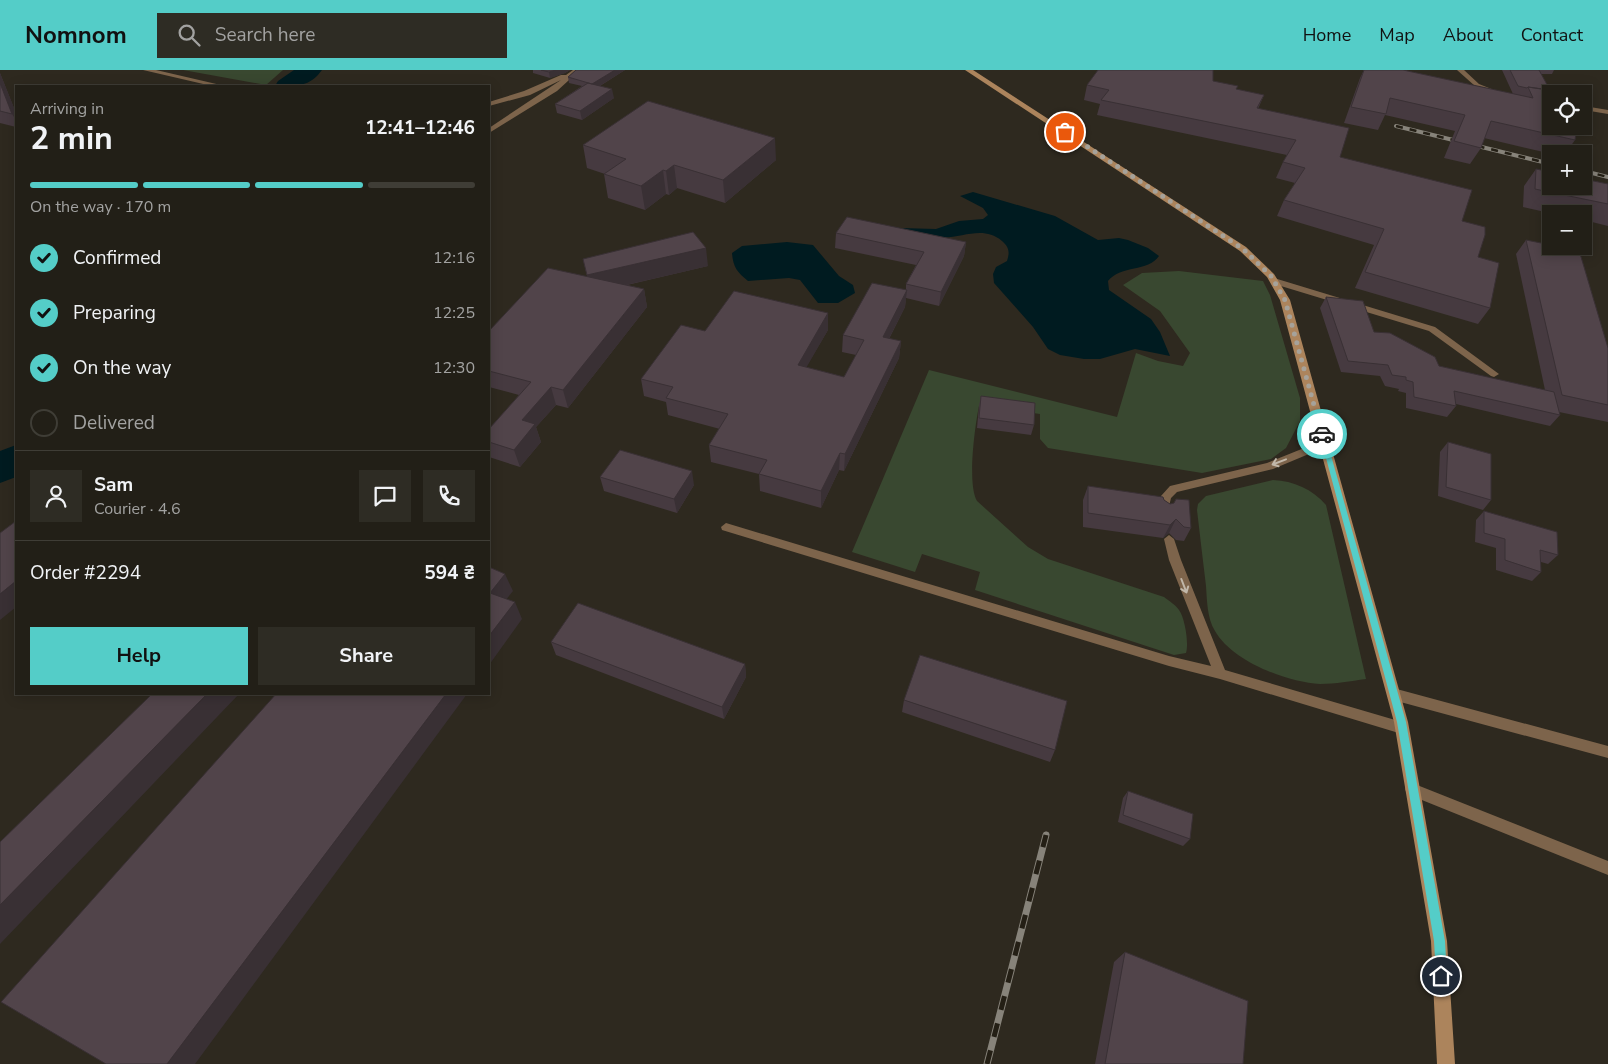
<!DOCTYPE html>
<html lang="en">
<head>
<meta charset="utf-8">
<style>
  :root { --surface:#221f17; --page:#2e2c24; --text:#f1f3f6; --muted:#a2a2a1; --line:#3f3d36; --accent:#54cdc8 }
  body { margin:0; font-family:"Nunito Sans",sans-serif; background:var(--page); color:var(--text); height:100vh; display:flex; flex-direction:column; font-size:19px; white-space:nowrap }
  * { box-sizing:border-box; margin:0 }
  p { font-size:16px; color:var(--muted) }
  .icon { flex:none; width:28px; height:28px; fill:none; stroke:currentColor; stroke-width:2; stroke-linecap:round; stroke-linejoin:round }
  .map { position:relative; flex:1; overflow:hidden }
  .details { position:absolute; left:15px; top:15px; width:475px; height:610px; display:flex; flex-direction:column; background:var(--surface); border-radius:0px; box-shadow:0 2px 12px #0003,0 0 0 1px var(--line) }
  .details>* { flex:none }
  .controls { position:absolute; left:1542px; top:15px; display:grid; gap:10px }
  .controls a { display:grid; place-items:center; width:50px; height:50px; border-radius:0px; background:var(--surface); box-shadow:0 2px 12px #0003,0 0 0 1px var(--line); font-size:25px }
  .pin { position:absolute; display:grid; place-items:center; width:42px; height:42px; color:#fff; margin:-21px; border:2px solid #fff; border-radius:50%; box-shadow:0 1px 5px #0007 }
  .courier { position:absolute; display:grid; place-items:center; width:50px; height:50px; margin:-25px; border:4px solid #54cdc8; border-radius:50%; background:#fff; color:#222; box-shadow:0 1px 6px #0007 }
  .summary em { font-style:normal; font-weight:700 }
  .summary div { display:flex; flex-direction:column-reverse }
  .summary { display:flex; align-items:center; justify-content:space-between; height:85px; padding:0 15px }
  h1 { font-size:32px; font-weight:700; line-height:38px }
  .bar { display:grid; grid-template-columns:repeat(4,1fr); gap:8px 5px; align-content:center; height:60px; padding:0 15px }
  .bar i { height:6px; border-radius:4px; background:var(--line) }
  .bar .selected { background:var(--accent) }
  .bar p { grid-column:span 4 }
  .line { display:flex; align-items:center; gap:12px; padding:0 15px; border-top:1px solid var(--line) }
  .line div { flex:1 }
  .round { display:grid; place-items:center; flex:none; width:52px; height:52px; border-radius:0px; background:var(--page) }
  ol { padding:0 15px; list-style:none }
  li { display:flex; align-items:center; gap:15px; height:55px }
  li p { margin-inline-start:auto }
  li .icon { padding:5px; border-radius:50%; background:var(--accent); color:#111; stroke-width:4 }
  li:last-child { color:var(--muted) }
  li i { width:28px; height:28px; border:2px solid var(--line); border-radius:50% }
  .primary-button { display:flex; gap:10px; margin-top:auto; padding:10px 15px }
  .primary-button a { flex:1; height:58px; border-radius:0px; background:var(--accent); color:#111; font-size:20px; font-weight:700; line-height:58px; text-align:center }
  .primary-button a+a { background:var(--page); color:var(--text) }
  header { display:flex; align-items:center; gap:30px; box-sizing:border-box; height:70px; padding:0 25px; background:var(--accent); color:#111 }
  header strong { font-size:24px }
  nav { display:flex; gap:28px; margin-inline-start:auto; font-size:18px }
  .search { width:350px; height:45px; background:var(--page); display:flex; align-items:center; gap:12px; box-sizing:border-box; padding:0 18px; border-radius:0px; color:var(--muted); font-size:19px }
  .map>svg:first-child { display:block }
  .green { fill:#394830 }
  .water { fill:#001b20 }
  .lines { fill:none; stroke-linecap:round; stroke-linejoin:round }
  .river { fill:#001b20; fill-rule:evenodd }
  .lane { fill:#7d644b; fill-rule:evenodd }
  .street { fill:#7d644b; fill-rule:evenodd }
  .secondary { fill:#ac845c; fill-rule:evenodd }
  .rail-far1-casing { stroke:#87837a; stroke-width:4 }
  .rail-casing { stroke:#87837a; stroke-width:7 }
  .rail-far1 { stroke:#241f15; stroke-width:2.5; stroke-dasharray:7; stroke-linecap:butt }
  .rail { stroke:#241f15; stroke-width:5; stroke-dasharray:14; stroke-linecap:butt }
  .wall { fill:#463a40 }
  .shaded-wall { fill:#393034 }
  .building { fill:#51444a; stroke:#393034 }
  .oneway { stroke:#c1b7a9 }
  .route { fill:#54cdc8 }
  .done { stroke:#a6a29a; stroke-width:5; stroke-dasharray:0 9 }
</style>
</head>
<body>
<header>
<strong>Nomnom</strong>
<div class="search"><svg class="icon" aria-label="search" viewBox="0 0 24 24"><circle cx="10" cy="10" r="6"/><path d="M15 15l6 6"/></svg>Search here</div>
<nav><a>Home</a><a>Map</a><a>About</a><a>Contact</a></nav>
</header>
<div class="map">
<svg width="1608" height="994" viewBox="0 0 1608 994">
  <rect width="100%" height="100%" fill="#2e291f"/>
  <path class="green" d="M183,0H283L266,15Z
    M1179,201L1263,211L1270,225L1300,328V351L1286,378L1271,389L1202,403L1048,378L1040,369V344L979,336C975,356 967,414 977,431L1028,477L1048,489L1164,527C1169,531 1176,535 1179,540C1185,548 1189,574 1186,583L1174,585L975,520L980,502L922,484L915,502L852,482L929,300L1117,347L1136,283L1158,291L1183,296L1190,283L1160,241L1123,215L1142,203Z
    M1273,410C1294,411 1312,419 1326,435L1366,609C1350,611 1336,614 1320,614C1286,612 1232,591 1215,561C1207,548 1207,530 1206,516C1203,491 1200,466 1197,440L1198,434L1206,426Z"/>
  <path class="water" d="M973,122L1055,146L1098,170L1119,168L1128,170L1148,178L1159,186C1148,202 1121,195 1108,211L1109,220L1151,249L1160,262L1170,286L1135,279L1100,289H1084L1060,285L1048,279L1033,257L994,213L993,204L996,197L1007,191C1010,182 1009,177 1002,171C982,154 960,170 938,167C918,164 897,158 877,154L900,158L936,159L959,151L983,149L988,145L983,138L960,126Z
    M787,172L813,175L839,206L853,215L855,223L838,233H818L800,210L789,208L748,211C737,202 733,197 732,183L742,176Z"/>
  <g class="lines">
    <path class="river" d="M294,0H322C309,18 295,16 275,16L278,11Z
      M16,375V407L0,413V381Z"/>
    <path class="lane" d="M1457,0H1464L1479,14L1499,22L1496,24L1475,16Z
      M1584,36L1608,40V44L1584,40Z
      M1274,208L1435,257L1499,304L1494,307L1491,306L1429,261L1271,213V209Z
      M1324,370L1328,372L1329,374L1328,376L1273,399L1177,422L1171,428L1167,445L1163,446L1158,442L1161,426L1170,416L1267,393Z
      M726,453L1169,586L1211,596L1169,490L1164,469L1169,465L1174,469L1181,490L1225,600L1402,652L1407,654L1408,658L1407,662L1402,664L1220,609L1169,596L722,460L721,457Z
      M1393,618L1608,676V688L1393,630L1389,628L1387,624L1389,620Z
      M1412,713L1608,791V805L1407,724L1405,719L1407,714Z"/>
    <path class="street" d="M143,0H156L225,16H212Z
      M573,0H580L557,21L489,63V58L561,10L530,25L489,36V32L524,21L561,5H566Z"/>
    <path class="secondary" d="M965,0H973L1246,177L1274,204L1290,230L1408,652L1447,871L1455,994H1437L1431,871L1394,652L1280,230L1267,207L1240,181Z"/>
    <g class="rail-far1-casing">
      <path id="rail-far1" d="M1396,56L1551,94
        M1584,101L1608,107"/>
    </g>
    <g class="rail-casing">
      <path id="rail" d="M987,994L1046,765"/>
    </g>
    <use href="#rail-far1" class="rail-far1"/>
    <use href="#rail" class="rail"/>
  </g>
  <path class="wall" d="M533,0H570L565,3L550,8L533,3Z
    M576,0H625L600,16L614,28L582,50L557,43L555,34L582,16L569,13L568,7Z
    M1364,0H1403L1513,24L1502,0H1554L1552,4H1541L1575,70L1565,84H1552L1484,68L1481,78L1470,94L1444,88L1455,61L1385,45L1378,60L1344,53L1360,8Z
    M0,3L16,43V57L0,53Z
    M1213,11L1236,19L1264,25L1258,39L1340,87L1462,151L1478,187L1490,238L1478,254L1355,218L1374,175L1277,146L1284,130L1295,113L1276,108L1283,92L1287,85L1097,45L1100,34L1084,30L1087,15Z
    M583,75L776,90L725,133L677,118L669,125L666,124L645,140L608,128L604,104H605L587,98Z
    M1536,99L1608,114V156L1584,150V144H1554L1523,137L1524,116Z
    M836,163L966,172L964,186L939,236L906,228L905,237L889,269L901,271L899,288L844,401L839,400L821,438L760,421L759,404L711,392L709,375L720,359L668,345L666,332L644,326L641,309L705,261L828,243V260L806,297L844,307L856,285L842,282L843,265L906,220V214L916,195L835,178Z
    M1526,170L1608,278V352L1559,342L1560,345L1550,356L1456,334V336L1447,347L1406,338V323L1398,321L1399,319L1385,316L1380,306L1341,302L1320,238L1326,227L1374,262L1439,296L1545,320L1516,184Z
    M583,189L708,196L627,215L644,219L647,237L568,338L556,335L536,357L541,372L520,397L489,387V359L519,325L489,317V261L587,206Z
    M981,326L1034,355L1031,365L977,358L979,336Z
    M1448,372L1491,430L1483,440L1438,426L1440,382Z
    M600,407L694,415L677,443L604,421Z
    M1088,416L1164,430L1191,458L1184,471L1176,470L1169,463L1163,468L1083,457V430Z
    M1484,441L1558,485L1548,494L1541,492V502L1532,511L1496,500V478L1475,472L1476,450Z
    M551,572L745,594L746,607L724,649L556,585Z
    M904,630L1055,680L1050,692L902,642Z
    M1128,721L1190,769L1183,776L1118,752L1123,728Z
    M1125,882L1243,994H1095L1114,892Z"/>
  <path class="shaded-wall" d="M556,0H570L565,3L550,8L549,2Z
    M615,0H625L593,20L592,14Z
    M0,3L16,43V50L12,44L0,13Z
    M612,19L614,28L582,50L580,41Z
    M775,68L776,90L725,133L723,110Z
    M674,95L677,118L669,125L666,101Z
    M663,100L666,124L645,140L641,116Z
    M966,172L964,186L939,236L941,222Z
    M706,178L708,196L591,223L587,205Z
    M644,219L647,237L568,338L563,320Z
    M907,220L905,237L881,284L883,267Z
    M828,243V260L798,312V295Z
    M901,271L899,288L844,401L845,384Z
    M551,317L556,335L536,357L541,372L520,397L514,380L522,350Z
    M840,383L839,400L821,438V421Z
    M692,401L694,415L677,443L674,429Z
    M1176,449L1169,463L1163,468L1170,455Z
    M505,504L513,521L498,540L490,523Z
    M16,511V537L0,550V524Z
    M515,532L522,549L489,595V566Z
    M745,594L746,607L724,649L722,637Z
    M207,624H239L0,874V835Z
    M446,624H467L195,994H167Z"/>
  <path class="building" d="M541,0H556L549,2Z
    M576,0H615L592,14L568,7Z
    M1098,0H1213V11L1238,16L1236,19L1264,25L1257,38L1349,58L1340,87L1472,120L1462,151L1485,157V165L1478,187L1499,193L1490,238L1365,202L1384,159L1284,130L1305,98L1283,92L1296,70L1101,30L1109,20L1087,15Z
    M1364,0H1403L1533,28L1528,17L1561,22L1562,24H1551V56H1577L1575,70L1491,51L1481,78L1454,71L1465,45L1390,28L1386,44L1351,37Z
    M1510,0H1539L1550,20L1528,17L1527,18L1518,16Z
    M0,13L12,44L0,41Z
    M588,13L612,19L580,41L555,34Z
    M648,31L775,68L723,110L674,95L666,101L663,100L641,116L604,104L626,89L583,75Z
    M1536,99L1551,102V116H1584V109L1608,114V134L1535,119Z
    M847,147L966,172L941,222L906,214L924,182L836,163Z
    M693,162L706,178L587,205L583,189Z
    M1526,170L1551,175V176H1560L1579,180L1608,278V335L1562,325Z
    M548,198L644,219L563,320L551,317L522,350L535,354L514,380L489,372V359L531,312L489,301V261Z
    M872,213L907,220L883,267L901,271L845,384L840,383L821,421L759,404L767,390L709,375L728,344L666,328L673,317L641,309L681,255L705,261L734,221L828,243L798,295L844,307L864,270L843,265Z
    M1326,227L1363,231L1374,262L1390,263L1435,287L1439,296L1554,322L1560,345L1454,321L1456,336L1414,327L1413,312L1406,310V307L1392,305L1388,295L1348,291Z
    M981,326L1035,333L1034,355L979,348Z
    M1448,372L1491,384V430L1446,417Z
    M620,380L692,401L674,429L600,407Z
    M1088,416L1163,427L1164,430L1170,434L1174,433L1176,429L1189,430L1191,458L1184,457L1176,449L1170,455L1088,443Z
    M1484,441L1557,462L1558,485L1540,480L1541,502L1505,490V469L1484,463Z
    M16,451V511L0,524V463Z
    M489,497L505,504L490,523L515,532L489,566Z
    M578,533L745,594L722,637L551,572Z
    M920,585L1067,631L1055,680L904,630Z
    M152,624H207L0,835V772Z
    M276,624H446L167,994H106L1,932Z
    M1128,721L1193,744L1190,769L1123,745Z
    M1125,882L1248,931L1243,994H1105Z"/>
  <defs><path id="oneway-shaft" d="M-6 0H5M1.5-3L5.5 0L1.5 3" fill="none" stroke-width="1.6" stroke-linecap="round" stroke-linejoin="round" transform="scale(1.25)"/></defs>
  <g class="oneway">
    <use href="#oneway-shaft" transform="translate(1279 392) rotate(159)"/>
    <use href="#oneway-shaft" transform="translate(1184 516) rotate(69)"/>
  </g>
  <path class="route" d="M1319,362L1325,364L1406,652L1445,871L1447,906L1445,910L1441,912L1437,910L1436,906L1434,871L1397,652Z"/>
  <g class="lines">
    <path class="done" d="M1065,62L1243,179L1271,206L1285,230L1322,364"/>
  </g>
</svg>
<div class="controls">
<a><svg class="icon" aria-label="locate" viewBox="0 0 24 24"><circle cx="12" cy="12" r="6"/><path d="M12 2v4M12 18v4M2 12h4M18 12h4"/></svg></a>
<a>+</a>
<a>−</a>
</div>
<div class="pin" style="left:1065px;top:62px;background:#ea580c"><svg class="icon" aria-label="bag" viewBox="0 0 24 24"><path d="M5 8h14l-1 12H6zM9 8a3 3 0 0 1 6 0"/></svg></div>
<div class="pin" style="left:1441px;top:906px;background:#1f2937"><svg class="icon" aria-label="home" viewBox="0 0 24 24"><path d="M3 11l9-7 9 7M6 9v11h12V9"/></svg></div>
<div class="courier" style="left:1322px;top:364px"><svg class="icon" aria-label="car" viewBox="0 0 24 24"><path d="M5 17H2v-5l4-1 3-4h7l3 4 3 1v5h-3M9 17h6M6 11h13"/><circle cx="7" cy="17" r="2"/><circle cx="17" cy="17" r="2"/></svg></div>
<section class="details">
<div class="summary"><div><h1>2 min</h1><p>Arriving in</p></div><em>12:41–12:46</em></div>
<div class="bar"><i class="selected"></i><i class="selected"></i><i class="selected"></i><i></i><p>On the way · 170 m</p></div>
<ol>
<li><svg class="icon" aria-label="check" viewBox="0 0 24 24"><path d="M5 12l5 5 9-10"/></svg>Confirmed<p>12:16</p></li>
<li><svg class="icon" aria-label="check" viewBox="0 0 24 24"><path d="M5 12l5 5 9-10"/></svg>Preparing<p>12:25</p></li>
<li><svg class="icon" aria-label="check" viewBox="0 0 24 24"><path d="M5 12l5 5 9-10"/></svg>On the way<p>12:30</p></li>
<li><i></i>Delivered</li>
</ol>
<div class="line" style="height:90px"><a class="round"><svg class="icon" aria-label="person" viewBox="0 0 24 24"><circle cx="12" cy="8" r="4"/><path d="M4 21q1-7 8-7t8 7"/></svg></a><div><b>Sam</b><p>Courier · 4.6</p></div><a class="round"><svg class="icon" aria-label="chat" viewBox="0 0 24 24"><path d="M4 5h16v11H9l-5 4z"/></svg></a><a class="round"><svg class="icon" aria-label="phone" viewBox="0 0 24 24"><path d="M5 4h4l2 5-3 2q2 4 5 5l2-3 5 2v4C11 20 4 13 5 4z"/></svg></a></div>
<div class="line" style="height:65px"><div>Order #2294</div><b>594 ₴</b></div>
<div class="primary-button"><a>Help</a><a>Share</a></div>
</section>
</div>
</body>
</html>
